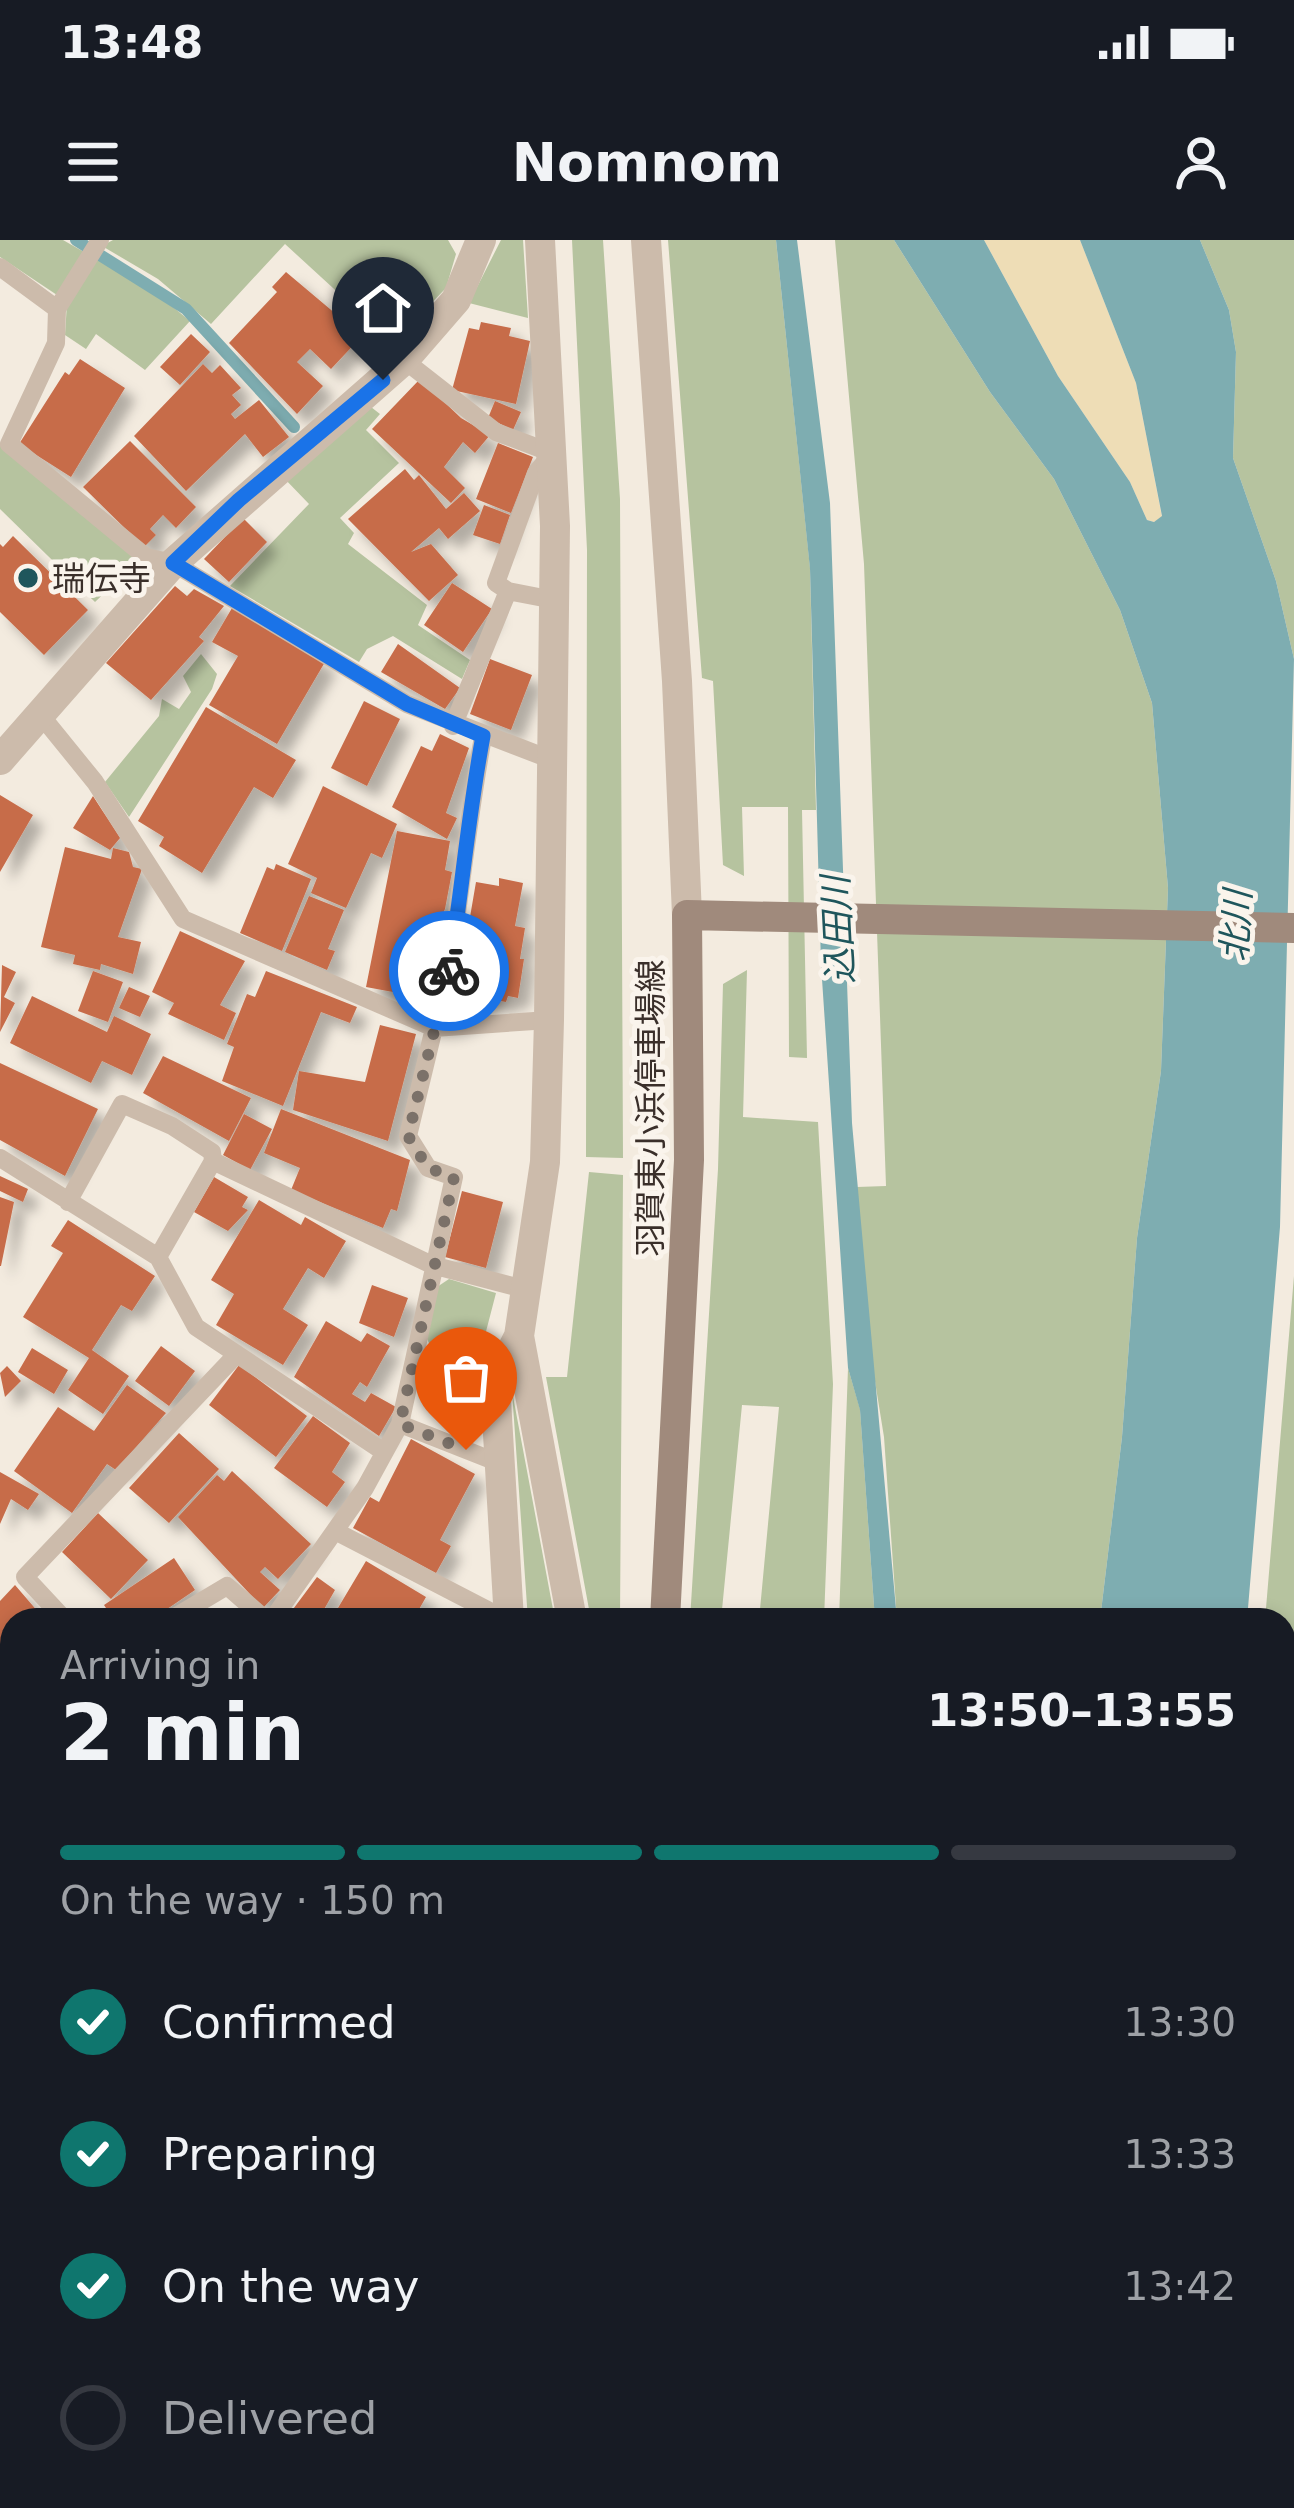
<!DOCTYPE html>
<html lang="en">
<head>
<meta charset="utf-8">
<style>
  :root { --surface:#171b24; --page:#20242c; --text:#f1f3f6; --muted:#9ea1a6; --line:#363941; --accent:#0f766e }
  body { margin:0; font-family:"DejaVu Sans","Noto Sans JP",sans-serif; background:var(--page); color:var(--text); height:100vh; display:flex; flex-direction:column; font-size:45px; white-space:nowrap }
  * { box-sizing:border-box; margin:0 }
  p { font-size:39px; color:var(--muted) }
  .icon { flex:none; width:66px; height:66px; fill:none; stroke:currentColor; stroke-width:2; stroke-linecap:round; stroke-linejoin:round }
  .map { position:relative; flex:1; overflow:hidden }
  .details { position:absolute; left:0px; top:1368px; width:1296px; height:900px; display:flex; flex-direction:column; background:var(--surface); border-radius:36px 36px 0 0; box-shadow:0 6px 18px #0003 }
  .details>* { flex:none }
  .pin { position:absolute; display:grid; place-items:center; width:102px; height:102px; color:#fff; margin:-123px -51px; border-radius:50% 50% 50% 0; rotate:-45deg; box-shadow:0 0 12px #0007 }
  .pin .icon { rotate:45deg }
  .courier { position:absolute; display:grid; place-items:center; width:120px; height:120px; margin:-60px; border:9px solid #1a73e8; border-radius:50%; background:#fff; color:#222; box-shadow:0 3px 15px #0007 }
  .headline em { font-style:normal; font-weight:700 }
  .headline div { display:flex; flex-direction:column-reverse }
  .headline { display:flex; align-items:center; justify-content:space-between; height:204px; padding:0 60px }
  h1 { font-size:78px; font-weight:700; line-height:90px }
  .bar { display:grid; grid-template-columns:repeat(4,1fr); gap:18px 12px; align-content:center; height:144px; padding:0 60px }
  .bar i { height:15px; border-radius:9px; background:var(--line) }
  .bar .selected { background:var(--accent) }
  .bar p { grid-column:span 4 }
  ol { padding:0 60px; list-style:none }
  li { display:flex; align-items:center; gap:36px; height:132px }
  li p { margin-inline-start:auto }
  li .icon { padding:12px; border-radius:50%; background:var(--accent); color:#fff; stroke-width:4 }
  li:last-child { color:var(--muted) }
  li i { width:66px; height:66px; border:6px solid var(--line); border-radius:50% }
  .status { display:flex; justify-content:space-between; align-items:center; height:84px; padding:0 60px; background:var(--surface); direction:ltr }
  .status svg { height:33px; fill:currentColor }
  header { display:flex; justify-content:space-between; align-items:center; height:156px; padding:0 60px; background:var(--surface); font-size:54px; font-weight:700 }
  .map>svg:first-child { display:block }
  .green { fill:#b6c39f }
  .sand { fill:#eeddb6 }
  .water { fill:#7eadb1 }
  .lines { fill:none; stroke-linecap:round; stroke-linejoin:round }
  .stream { stroke:#7eadb1; stroke-width:12 }
  .building { fill:#c76c4a; filter:url(#shadow) }
  .path { stroke:#b8a595; stroke-width:8; stroke-dasharray:6 6; stroke-linecap:butt }
  .lane { stroke:#ccbbab; stroke-width:18 }
  .street { stroke:#ccbbab; stroke-width:30 }
  .secondary { stroke:#a08a7c; stroke-width:30 }
  .done { stroke:#7b7169; stroke-width:12; stroke-dasharray:0 21.6 }
  .route { stroke:#1a73e8; stroke-width:15 }
  .poi-dot { fill:#1f565c; stroke:#faf4ec; stroke-width:4.5 }
  .labels { text-anchor:middle; dominant-baseline:central; stroke-width:10; stroke-linejoin:round; paint-order:stroke }
  .poi-label { font-size:33px; fill:#3a2f2a; stroke:#faf4ec; text-anchor:start }
  .street-label { font-size:33px; fill:#3a2f2a; stroke:#faf4ec }
  .water-label { font-size:36px; font-style:italic; fill:#1f565c; stroke:#faf4ec }
</style>
</head>
<body>
<div class="status"><b>13:48</b><svg viewBox="0 0 49 12"><path d="M0 12V9h3v3zM5 12V6h3v6zM10 12V3h3v9zM15 12V0h3v12zM26 1h20v11H26zM47 4h2v5h-2z"/></svg></div>
<header><svg class="icon" aria-label="menu" viewBox="0 0 24 24"><path d="M4 6h16M4 12h16M4 18h16"/></svg>Nomnom<svg class="icon" aria-label="person" viewBox="0 0 24 24"><circle cx="12" cy="8" r="4"/><path d="M4 21q1-7 8-7t8 7"/></svg></header>
<div class="map">
<svg width="1294" height="2268" viewBox="0 0 1294 2268">
  <defs>
    <filter id="shadow"><feDropShadow dx="11" dy="11" stdDeviation="6" flood-color="#0004"/></filter>
  </defs>
  <rect width="100%" height="100%" fill="#f3ebdf"/>
  <path class="green" d="M0,0H63L84,12L57,55L0,17Z
    M113,0H448L456,14L446,48L393,103L285,4L211,84L158,39L102,6Z
    M501,0H523L528,78L469,63Z
    M572,0H603L620,259L623,918L586,917L587,310Z
    M668,0H776L810,328L816,570H802L807,818L789,817L788,567H742L744,636L723,625L713,441L702,438Z
    M835,0H894L990,152L1054,239L1120,370L1152,463L1168,648L1161,831L1137,998L1122,1197L1100,1380H897L884,1197L867,1092L857,947L886,946L864,324Z
    M1200,0H1294V419L1276,341L1233,218L1236,112L1229,70Z
    M96,18L151,49L190,81L145,130L96,94L86,109L65,95L67,63Z
    M371,167L380,174L366,190L399,223L340,278L354,293L348,304L427,365L418,385L470,420L462,439L393,396L367,409L359,422L230,346L309,264L283,237Z
    M0,205L138,321L95,362L0,269Z
    M201,414L217,434L212,449L129,577L105,542L159,476L162,459L179,469L191,452L183,436Z
    M747,730L743,877L818,882L833,1144L824,1380H759L779,1167L742,1165L721,1380H690L718,929L723,744Z
    M589,932L623,935L620,1380H591L546,1137H567Z
    M1294,1036V1808L1284,1868V1380H1265Z
    M449,1039L496,1053L476,1130L436,1117L426,1097L437,1047Z
    M848,1128L860,1169L875,1380H839Z
    M512,1151L555,1380H528Z
    M1294,1966V2155L1284,2210V2027Z
    M716,2256H892L887,2268H714Z"/>
  <path class="sand" d="M984,0H1080L1136,143L1162,277L1154,282L1147,280L1130,242L1058,136Z"/>
  <path class="water" d="M776,0H797L830,263L852,883L897,1380H875L860,1170L848,1128L821,724L810,329Z
    M894,0H984L1058,136L1130,242L1147,280L1154,282L1162,276L1136,143L1080,0H1200L1229,70L1236,112L1233,218L1276,341L1294,419L1280,987L1247,1380H1100L1122,1197L1137,998L1161,831L1168,648L1152,463L1120,370L1054,239L990,152Z
    M892,2256H1013L1009,2268H887Z"/>
  <g class="lines">
    <path class="stream" d="M76,0L186,69L294,187"/>
  </g>
  <path class="building" d="M286,32L362,96L331,129L310,109L297,122L323,146L297,174L229,103L277,52L272,47Z
    M481,82L511,88L509,96L530,101L516,164L452,150L469,88L479,90Z
    M191,94L210,112L180,145L160,127Z
    M80,119L125,148L71,237L19,204L65,132L69,135Z
    M203,124L212,133L220,125L241,148L232,155L241,165L231,174L235,179L259,160L289,197L263,217L245,194L186,251L134,196Z
    M420,139L461,178L490,195L475,213L463,202L444,227L465,248L451,263L372,189Z
    M495,161L521,172L513,190L488,178Z
    M130,201L196,267L176,288L163,275L150,289L156,295L144,307L83,247Z
    M498,203L533,217L511,273L476,259Z
    M405,229L414,240L419,235L446,269L464,253L480,271L448,299L439,288L411,312L431,304L458,335L429,361L348,279Z
    M484,265L510,275L500,304L473,295Z
    M243,278L267,302L229,342L204,319Z
    M13,296L88,370L44,415L0,372V304L3,307Z
    M452,343L492,369L463,412L424,385Z
    M175,346L187,356L194,349L224,366L199,397L204,401L151,460L106,423Z
    M232,368L325,422L277,504L209,465L238,416L212,402Z
    M398,404L460,448L445,469L381,432Z
    M490,419L532,435L511,490L470,474Z
    M364,461L400,479L367,546L331,528Z
    M206,467L296,520L273,558L254,547L202,633L159,606L164,597L138,581Z
    M440,494L469,508L446,573L457,578L447,599L392,567L421,506L432,511Z
    M323,546L397,584L382,618L371,613L346,668L311,653L317,638L288,624Z
    M0,555L33,575L0,632Z
    M93,556L120,598L110,610L73,588Z
    M397,591L450,601L445,630L452,632L445,669L438,684L426,683L409,755L366,747Z
    M65,607L111,619L113,608L129,612L133,627L142,629L118,697L141,702L133,734L101,724L100,730L73,724L75,715L41,707Z
    M276,624L311,639L282,711L240,693L267,627L274,630Z
    M499,638L523,643L515,686L525,688L520,719H524L518,758L508,756L506,762L457,753L476,642L499,646Z
    M309,656L344,670L328,709L335,711L327,730L285,712Z
    M180,691L245,721L220,765L236,773L224,800L168,774L174,763L152,752Z
    M2,725L16,732L4,757L15,763L0,792Z
    M93,731L123,742L108,782L78,771Z
    M266,731L357,767L350,783L321,772L283,866L222,841L234,807L227,804L247,754L255,757Z
    M129,747L150,756L140,777L119,768Z
    M32,756L107,792L114,776L151,794L132,835L102,821L91,843L10,803Z
    M380,785L416,794L388,901L293,870L299,831L365,842Z
    M163,816L251,858L229,901L143,853Z
    M0,823L98,869L65,936L0,900Z
    M281,869L410,920L397,971L391,969L383,988L291,950L300,928L264,913Z
    M244,874L272,889L250,930L223,915Z
    M0,936L28,949L23,962L0,951Z
    M214,937L248,957L242,967L248,970L228,991L194,972Z
    M462,951L503,962L486,1028L445,1017Z
    M0,957L14,962L1,1026H0Z
    M259,960L301,985L305,977L346,1001L324,1038L308,1028L283,1069L308,1085L283,1125L216,1085L234,1054L211,1040Z
    M68,980L155,1036L132,1071L121,1065L92,1110L129,1136L103,1174L68,1150L89,1118L23,1077L63,1013L51,1006Z
    M372,1045L408,1058L394,1097L359,1083Z
    M326,1081L361,1102L367,1093L390,1106L367,1147L360,1142L352,1154L365,1162L371,1153L396,1167L379,1196L294,1137Z
    M161,1106L195,1131L169,1166L135,1141Z
    M32,1108L68,1130L54,1154L18,1132Z
    M239,1125L307,1176L276,1217L209,1165Z
    M7,1126L21,1141L5,1157L0,1133Z
    M127,1145L166,1173L116,1230L107,1224L72,1273L14,1231L58,1167L94,1191Z
    M313,1176L350,1203L332,1232L345,1242L327,1267L274,1228Z
    M179,1193L219,1229L169,1283L129,1248Z
    M411,1199L475,1234L440,1300L451,1306L436,1333L353,1288L370,1257L379,1262Z
    M232,1231L311,1304L278,1339L265,1327L260,1332L280,1350L263,1368L178,1277L217,1235L224,1241Z
    M0,1232L39,1254L28,1270L11,1259L0,1284Z
    M98,1273L148,1320L111,1359L62,1312Z
    M174,1318L195,1350L151,1380H114L104,1365Z
    M366,1321L426,1357L413,1380H347L335,1373Z
    M317,1337L335,1350L318,1380H285Z
    M15,1345L45,1380H12V1459L0,1448V1361Z
    M0,1459L12,1472V1493L0,1504Z
    M12,1657V1701L0,1693V1675Z
    M12,1707V1758L0,1746V1720Z
    M0,2106H12V2168H0Z
    M18,2256H80L78,2268H15Z
    M250,2256H358L351,2268H243Z"/>
  <g class="lines">
    <path class="path" d="M1288,2268L1294,2236"/>
    <path class="lane" d="M0,27L57,69L56,103L9,204L146,317L173,323L407,464L552,520
      M57,69L100,0
      M404,120L496,192L552,213L536,233L496,343L508,351
      M39,473L95,542L183,679L434,788L442,773C458,680 466,589 483,497
      M453,486L508,351L554,360
      M0,918L158,1017L196,1087L384,1212
      M68,962L122,864L172,886L212,912L213,921L432,1025L524,1049
      M158,1017L213,921
      M400,1184L499,1223
      M335,1291L507,1380
      M65,1380L25,1337L237,1114
      M170,1380L227,1346L266,1380
      M272,1380L365,1248L400,1184L454,937L428,928L408,896L434,788L549,780
      M0,1519L12,1508
      M0,1819L12,1816
      M210,2268L218,2256"/>
    <path class="street" d="M646,0L677,441L687,675
      M0,520L173,323L404,120L456,60L481,0
      M519,1096L572,1380
      M509,1380L495,1143L519,1096L545,922L549,780L555,286L540,0
      M419,2268L421,2256"/>
    <path class="secondary" d="M665,1380L689,920L687,675L1294,688
      M533,2268L535,2256"/>
  </g>
  <g class="lines">
    <path class="done" d="M449,731L408,896L428,928L454,937L400,1184L466,1210"/>
    <path class="route" d="M383,140L239,260L173,323L407,464L483,496C468,575 462,652 449,731"/>
  </g>
  <circle class="poi-dot" cx="28" cy="338" r="12"/>
  <g class="labels">
    <g class="poi-label">
      <text x="52" y="338">瑞伝寺</text>
    </g>
    <g class="street-label">
      <text transform="translate(650 868) rotate(-90)">羽賀東小浜停車場線</text>
    </g>
    <g class="water-label">
      <text transform="translate(1236 686) rotate(-87)">北川</text>
      <text transform="translate(838 690) rotate(-93)">込田川</text>
    </g>
  </g>
</svg>
<div class="pin" style="left:466px;top:1210px;background:#ea580c"><svg class="icon" aria-label="bag" viewBox="0 0 24 24"><path d="M5 8h14l-1 12H6zM9 8a3 3 0 0 1 6 0"/></svg></div>
<div class="pin" style="left:383px;top:140px;background:#1f2937"><svg class="icon" aria-label="home" viewBox="0 0 24 24"><path d="M3 11l9-7 9 7M6 9v11h12V9"/></svg></div>
<div class="courier" style="left:449px;top:731px"><svg class="icon" aria-label="bike" viewBox="0 0 24 24"><circle cx="6" cy="16" r="4"/><circle cx="18" cy="16" r="4"/><path d="M6 16l4-8h5l3 8M10 8l3 8H6M13 5h3"/></svg></div>
<section class="details">
<div class="headline"><div><h1>2 min</h1><p>Arriving in</p></div><em>13:50–13:55</em></div>
<div class="bar"><i class="selected"></i><i class="selected"></i><i class="selected"></i><i></i><p>On the way · 150 m</p></div>
<ol>
<li><svg class="icon" aria-label="check" viewBox="0 0 24 24"><path d="M5 12l5 5 9-10"/></svg>Confirmed<p>13:30</p></li>
<li><svg class="icon" aria-label="check" viewBox="0 0 24 24"><path d="M5 12l5 5 9-10"/></svg>Preparing<p>13:33</p></li>
<li><svg class="icon" aria-label="check" viewBox="0 0 24 24"><path d="M5 12l5 5 9-10"/></svg>On the way<p>13:42</p></li>
<li><i></i>Delivered</li>
</ol>
</section>
</div>
</body>
</html>
